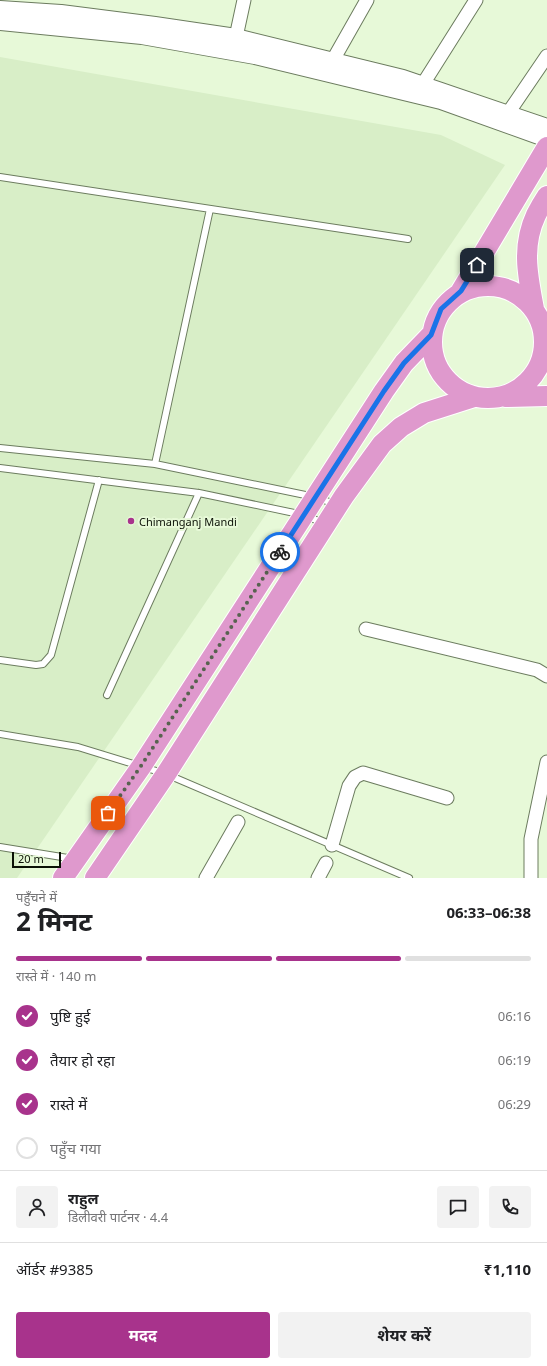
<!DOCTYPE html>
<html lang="hi">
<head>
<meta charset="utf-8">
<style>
  :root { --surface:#fff; --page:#f2f2f2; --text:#202124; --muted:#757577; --line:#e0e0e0; --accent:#a8338c }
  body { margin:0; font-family:"Noto Sans","Noto Sans Devanagari",sans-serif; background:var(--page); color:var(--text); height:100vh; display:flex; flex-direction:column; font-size:15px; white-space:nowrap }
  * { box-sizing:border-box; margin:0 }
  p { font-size:13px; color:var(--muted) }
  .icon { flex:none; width:22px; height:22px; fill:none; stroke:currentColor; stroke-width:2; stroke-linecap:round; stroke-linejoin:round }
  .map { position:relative; height:878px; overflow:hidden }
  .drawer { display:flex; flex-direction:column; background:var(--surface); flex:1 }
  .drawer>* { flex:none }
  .scale { position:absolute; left:12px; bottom:10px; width:49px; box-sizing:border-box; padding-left:4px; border:2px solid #0b1106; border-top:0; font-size:11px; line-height:14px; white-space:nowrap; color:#0b1106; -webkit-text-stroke:3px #e7f9d8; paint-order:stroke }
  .pin { position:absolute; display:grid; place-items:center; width:34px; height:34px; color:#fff; margin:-17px; border-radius:8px; box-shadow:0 2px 6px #0006 }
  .courier { position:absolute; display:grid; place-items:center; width:40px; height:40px; margin:-20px; border:3px solid #1a73e8; border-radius:50%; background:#fff; color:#222; box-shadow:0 1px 5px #0007 }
  .overview em { font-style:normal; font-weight:700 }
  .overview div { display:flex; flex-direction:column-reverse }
  .overview { display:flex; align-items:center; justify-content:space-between; height:68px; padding:0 16px }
  h1 { font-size:26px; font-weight:700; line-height:30px }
  .bar { display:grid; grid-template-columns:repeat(4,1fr); gap:6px 4px; align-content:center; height:48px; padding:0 16px }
  .bar i { height:5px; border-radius:3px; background:var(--line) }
  .bar .active { background:var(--accent) }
  .bar p { grid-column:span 4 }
  .line { display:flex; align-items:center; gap:10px; padding:0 16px; border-top:1px solid var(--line) }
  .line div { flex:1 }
  .round { display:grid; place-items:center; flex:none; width:42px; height:42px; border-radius:4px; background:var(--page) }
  ol { padding:0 16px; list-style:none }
  li { display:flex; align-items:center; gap:12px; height:44px }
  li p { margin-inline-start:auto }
  li .icon { padding:4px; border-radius:50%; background:var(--accent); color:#fff; stroke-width:4 }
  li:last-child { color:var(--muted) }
  li i { width:22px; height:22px; border:2px solid var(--line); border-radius:50% }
  .primary-button { display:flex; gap:8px; margin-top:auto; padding:8px 16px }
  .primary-button a { flex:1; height:46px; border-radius:4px; background:var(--accent); color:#fff; font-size:16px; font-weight:700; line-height:46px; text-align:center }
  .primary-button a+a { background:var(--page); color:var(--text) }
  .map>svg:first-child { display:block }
  .built { fill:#d8eec7 }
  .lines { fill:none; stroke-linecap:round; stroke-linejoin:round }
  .service-casing { stroke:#6c7c5f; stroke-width:8 }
  .minor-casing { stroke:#6c7c5f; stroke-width:15 }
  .tertiary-casing { stroke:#6c7c5f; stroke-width:18 }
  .primary-casing { stroke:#fff; stroke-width:22 }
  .service { stroke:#fff; stroke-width:6 }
  .minor { stroke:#fff; stroke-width:13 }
  .tertiary { stroke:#fff; stroke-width:16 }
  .primary { stroke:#df99cd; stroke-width:20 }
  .done { stroke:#586250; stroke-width:4; stroke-dasharray:0 7.2 }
  .route { stroke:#1a73e8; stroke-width:5 }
  .poi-dot { fill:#a8338c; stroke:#e7f9d8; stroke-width:1.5 }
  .labels { text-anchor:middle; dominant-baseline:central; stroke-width:4; stroke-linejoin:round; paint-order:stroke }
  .poi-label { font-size:11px; fill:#0b1106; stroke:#e7f9d8; text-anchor:start }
</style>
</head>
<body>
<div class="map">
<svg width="547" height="878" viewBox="0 0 547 878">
  <rect width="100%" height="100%" fill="#e7f9d8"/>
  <path class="built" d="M0,57L441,135L505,165L17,878H0Z"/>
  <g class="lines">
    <g class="service-casing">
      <path id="service" d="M0,177L408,239
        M0,448L155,464L315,497L335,504
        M155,464L210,209
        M0,468L199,493L304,515L323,523
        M0,660L36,665L43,664L51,655L99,480
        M107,695L199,493
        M0,734L78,747L166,774L409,878
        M0,847L74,859"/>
    </g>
    <g class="minor-casing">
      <path id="minor" d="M236,37L244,0
        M333,60L367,0
        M423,84L476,0
        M502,122L547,56
        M366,629L537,670L547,676
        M332,845L349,786L355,777L363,773L447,798
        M206,878L238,822
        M318,878L326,863
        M531,878V839L547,762"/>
    </g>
    <g class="tertiary-casing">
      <path id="tertiary" d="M0,9L61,13L155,25L236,37L403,78L547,127
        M0,22L142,36L255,56L441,101L547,139"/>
    </g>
    <g class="primary-casing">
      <path id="primary" d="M432 342a56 56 0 1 1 112 0a56 56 0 1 1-112 0Z
        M461,291L547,147
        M534,309C528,277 521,247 536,215C539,209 543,202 547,196
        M505,397L547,396
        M63,878L141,767L384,391L404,363L431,335
        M95,878L166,774L344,496L382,444L401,427L424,413L474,397"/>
    </g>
    <use href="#service" class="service"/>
    <use href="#minor" class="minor"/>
    <use href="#tertiary" class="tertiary"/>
    <use href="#primary" class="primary"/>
  </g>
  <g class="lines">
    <path class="done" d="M108,813L141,766L280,552"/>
    <path class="route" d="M280,552L384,391L404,363L431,335L441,309L461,291L477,265"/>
  </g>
  <circle class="poi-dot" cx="131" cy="521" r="4"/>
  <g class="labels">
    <g class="poi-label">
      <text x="139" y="521">Chimanganj Mandi</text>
    </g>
  </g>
</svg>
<div class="scale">20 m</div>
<div class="pin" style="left:108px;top:813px;background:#ea580c"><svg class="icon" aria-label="bag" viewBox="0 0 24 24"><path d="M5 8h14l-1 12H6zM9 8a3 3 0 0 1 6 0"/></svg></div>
<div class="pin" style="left:477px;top:265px;background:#1f2937"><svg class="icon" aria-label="home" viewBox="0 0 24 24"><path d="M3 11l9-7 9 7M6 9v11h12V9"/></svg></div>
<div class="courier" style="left:280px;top:552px"><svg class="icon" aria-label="bike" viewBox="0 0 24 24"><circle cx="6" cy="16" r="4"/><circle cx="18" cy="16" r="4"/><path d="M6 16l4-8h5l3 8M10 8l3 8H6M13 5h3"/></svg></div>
</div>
<section class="drawer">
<div class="overview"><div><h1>2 मिनट</h1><p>पहुँचने में</p></div><em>06:33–06:38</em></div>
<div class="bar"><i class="active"></i><i class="active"></i><i class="active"></i><i></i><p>रास्ते में · 140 m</p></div>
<ol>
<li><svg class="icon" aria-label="check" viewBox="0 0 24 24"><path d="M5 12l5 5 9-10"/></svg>पुष्टि हुई<p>06:16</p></li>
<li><svg class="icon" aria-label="check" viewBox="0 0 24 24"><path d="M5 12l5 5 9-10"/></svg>तैयार हो रहा<p>06:19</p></li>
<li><svg class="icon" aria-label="check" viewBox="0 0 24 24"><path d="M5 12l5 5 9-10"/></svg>रास्ते में<p>06:29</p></li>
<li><i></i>पहुँच गया</li>
</ol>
<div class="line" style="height:72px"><a class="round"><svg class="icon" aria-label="person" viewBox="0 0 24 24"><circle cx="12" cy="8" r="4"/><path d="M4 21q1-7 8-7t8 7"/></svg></a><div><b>राहुल</b><p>डिलीवरी पार्टनर · 4.4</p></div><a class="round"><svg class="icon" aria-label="chat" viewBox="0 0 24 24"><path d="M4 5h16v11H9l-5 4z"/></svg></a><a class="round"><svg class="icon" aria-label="phone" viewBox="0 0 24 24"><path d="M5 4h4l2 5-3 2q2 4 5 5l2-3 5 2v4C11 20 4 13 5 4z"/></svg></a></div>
<div class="line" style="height:52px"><div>ऑर्डर #9385</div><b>₹1,110</b></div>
<div class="primary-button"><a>मदद</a><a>शेयर करें</a></div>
</section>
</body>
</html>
